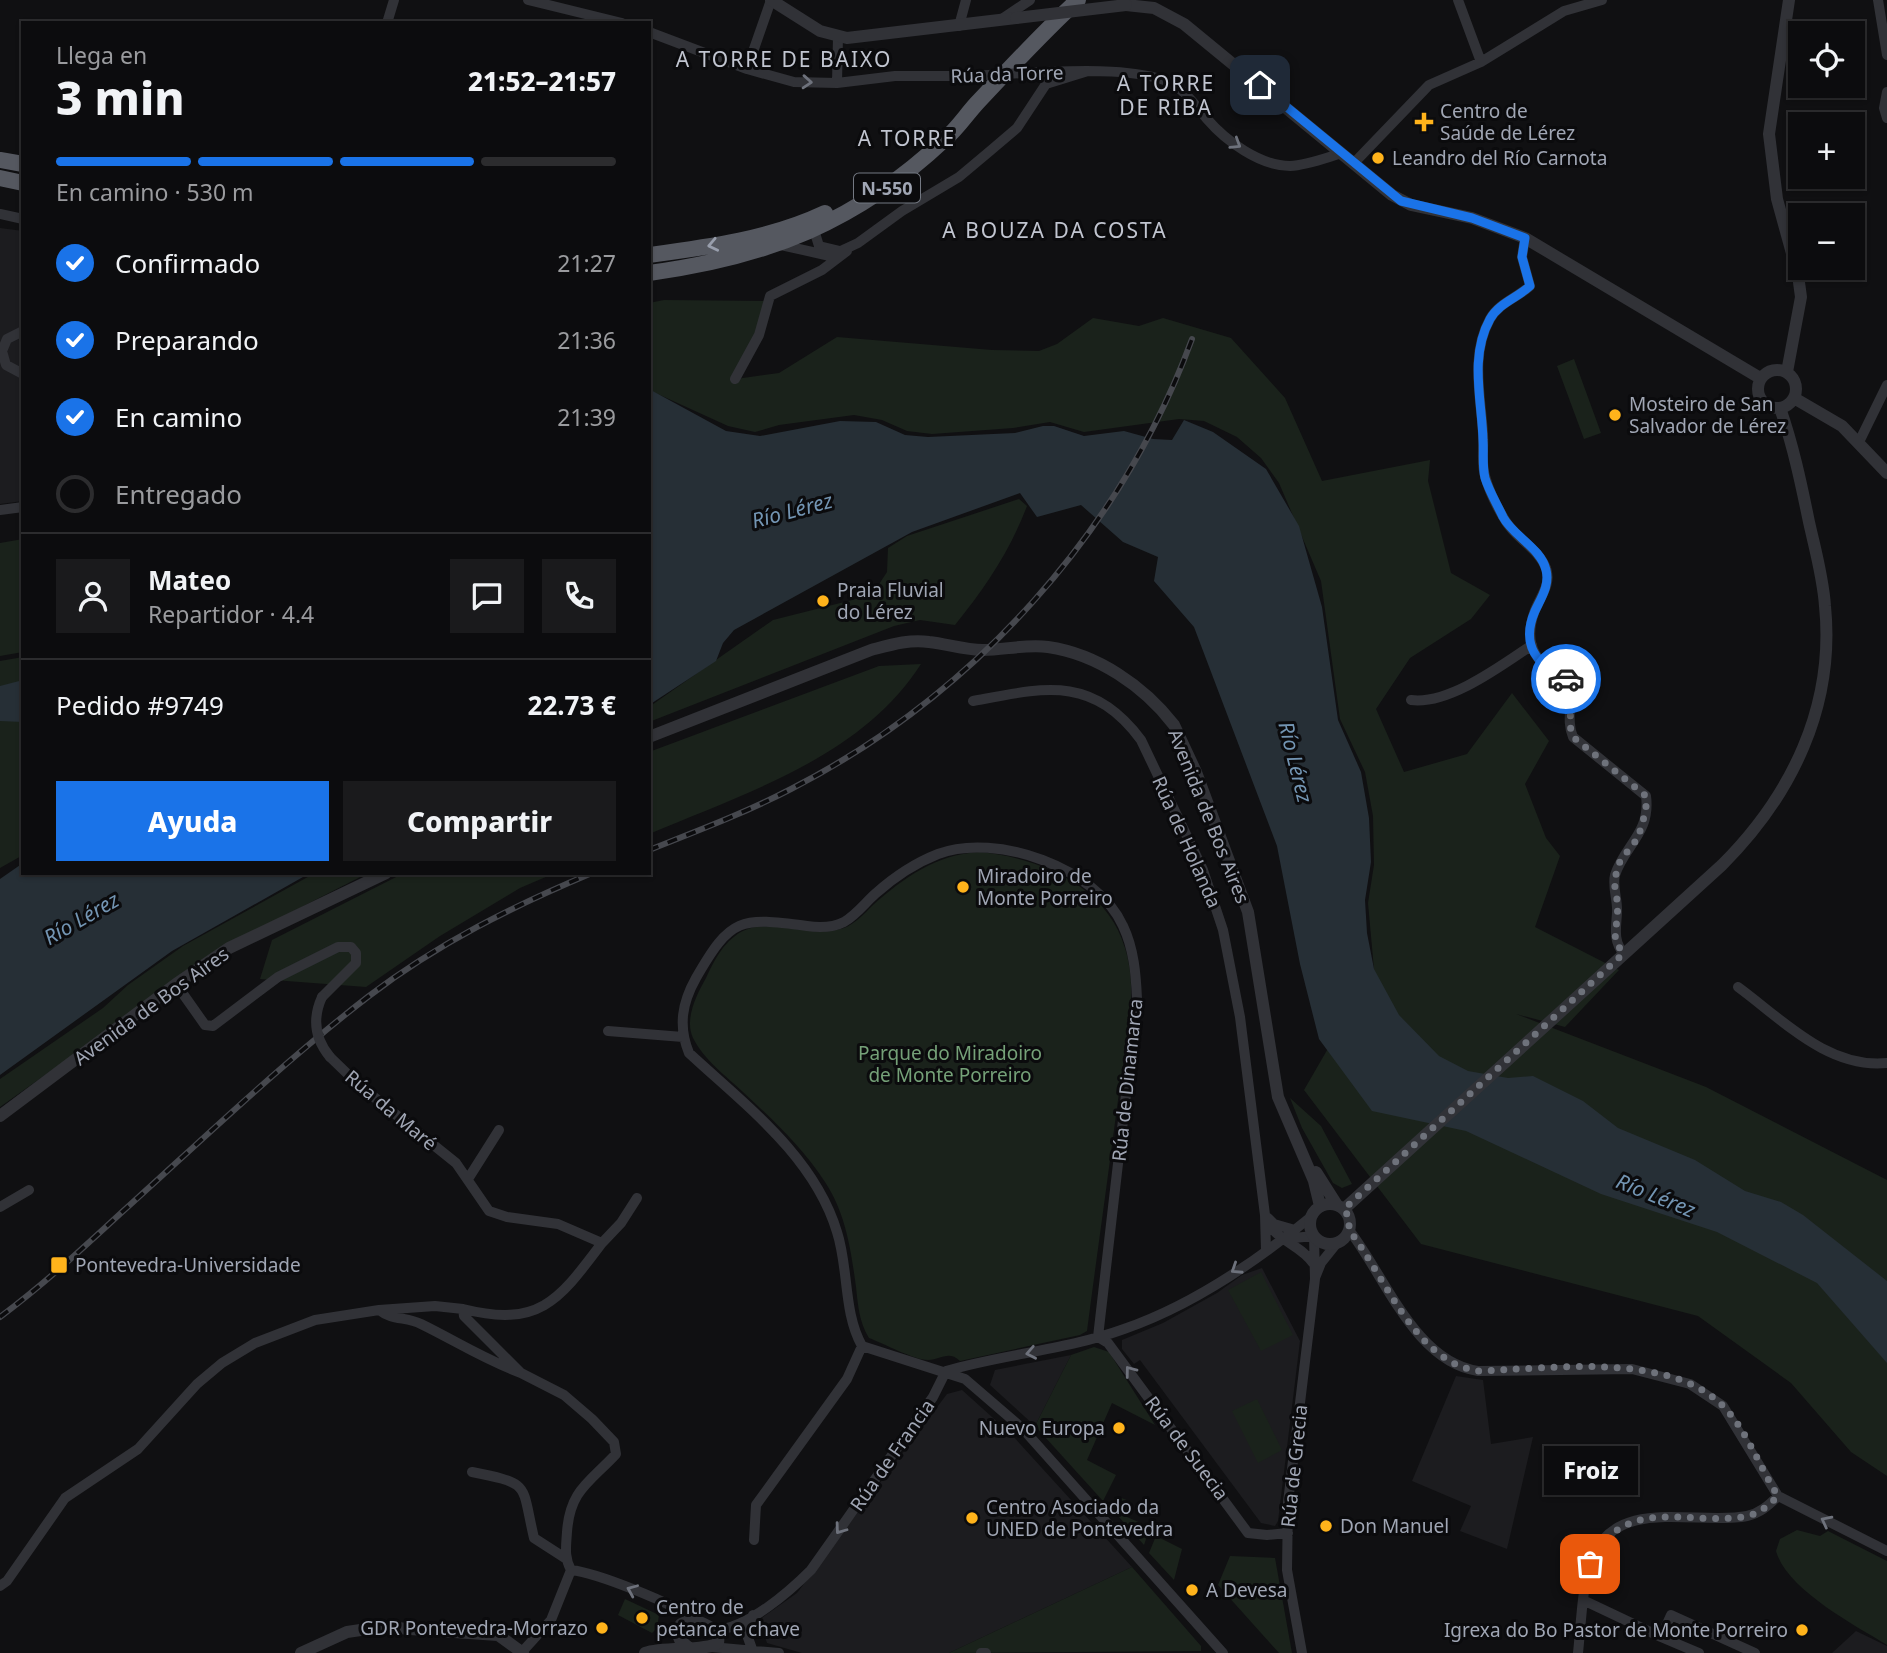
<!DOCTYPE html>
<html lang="es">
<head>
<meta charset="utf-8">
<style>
  :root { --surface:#0c0c0e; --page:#1a1a1c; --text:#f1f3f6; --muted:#9a9b9e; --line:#2c2c2e; --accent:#1a73e8 }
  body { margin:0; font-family:"Noto Sans",sans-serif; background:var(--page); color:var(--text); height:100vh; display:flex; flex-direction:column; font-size:26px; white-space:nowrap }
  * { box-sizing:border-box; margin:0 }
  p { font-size:23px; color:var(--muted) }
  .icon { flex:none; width:38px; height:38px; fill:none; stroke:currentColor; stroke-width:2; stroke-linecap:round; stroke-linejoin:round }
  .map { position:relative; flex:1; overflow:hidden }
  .drawer { position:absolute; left:21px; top:21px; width:630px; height:854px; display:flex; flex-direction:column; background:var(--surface); border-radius:0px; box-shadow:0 2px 5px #0004,0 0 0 2px var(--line) }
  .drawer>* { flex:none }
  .tools { position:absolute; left:1788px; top:21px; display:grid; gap:14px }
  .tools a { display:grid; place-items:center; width:77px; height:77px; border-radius:0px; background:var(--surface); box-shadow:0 2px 5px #0004,0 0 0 2px var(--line); font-size:35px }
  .pin { position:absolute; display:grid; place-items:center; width:60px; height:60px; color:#fff; margin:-30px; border-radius:14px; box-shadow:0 4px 10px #0006 }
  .courier { position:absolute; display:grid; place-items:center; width:70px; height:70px; margin:-35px; border:5px solid #1a73e8; border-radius:50%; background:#fff; color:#222; box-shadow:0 2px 9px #0007 }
  .bubble { position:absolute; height:49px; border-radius:0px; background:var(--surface); box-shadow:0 2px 5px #0004,0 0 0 2px var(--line); font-size:23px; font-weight:800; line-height:49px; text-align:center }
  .overview em { font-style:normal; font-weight:800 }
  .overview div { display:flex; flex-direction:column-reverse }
  .overview { display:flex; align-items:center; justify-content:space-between; height:119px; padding:0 35px }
  h1 { font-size:46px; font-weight:800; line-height:52px }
  .bar { display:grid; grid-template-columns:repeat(4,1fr); gap:10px 7px; align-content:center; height:84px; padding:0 35px }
  .bar i { height:9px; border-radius:5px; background:var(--line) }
  .bar .active { background:var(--accent) }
  .bar p { grid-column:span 4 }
  .line { display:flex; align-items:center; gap:18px; padding:0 35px; border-top:2px solid var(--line) }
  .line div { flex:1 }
  .round { display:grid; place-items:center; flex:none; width:74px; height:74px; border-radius:0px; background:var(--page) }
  ol { padding:0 35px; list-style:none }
  li { display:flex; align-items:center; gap:21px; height:77px }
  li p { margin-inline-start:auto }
  li .icon { padding:7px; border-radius:50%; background:var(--accent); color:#fff; stroke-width:4 }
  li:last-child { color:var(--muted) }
  li i { width:38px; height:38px; border:4px solid var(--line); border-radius:50% }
  .button { display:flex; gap:14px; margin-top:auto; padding:14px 35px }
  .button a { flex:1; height:80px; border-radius:0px; background:var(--accent); color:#fff; font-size:28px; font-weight:800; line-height:80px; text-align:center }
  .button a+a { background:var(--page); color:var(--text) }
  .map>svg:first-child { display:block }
  .built { fill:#1c1c1f }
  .green { fill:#1a221b }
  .water { fill:#262f36 }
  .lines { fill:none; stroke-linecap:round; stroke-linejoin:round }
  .minor { stroke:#313237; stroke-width:10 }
  .tertiary { stroke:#313237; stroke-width:12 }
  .trunk { stroke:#555860; stroke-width:16 }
  .rail-casing { stroke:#46484e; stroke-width:6 }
  .rail { stroke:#0b0b0d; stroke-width:3.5; stroke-dasharray:10; stroke-linecap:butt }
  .minor-bridge { stroke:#313237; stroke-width:10 }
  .tertiary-bridge { stroke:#313237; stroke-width:12 }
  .oneway { stroke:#6e727c }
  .oneway2 { stroke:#989eac }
  .done { stroke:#6e727b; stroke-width:7; stroke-dasharray:0 12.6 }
  .route { stroke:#1a73e8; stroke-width:9 }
  .poi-dot { fill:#ffb31b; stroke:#0b0b0d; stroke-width:2.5 }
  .labels { text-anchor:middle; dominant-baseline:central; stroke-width:6; stroke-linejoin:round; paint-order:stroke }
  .shield { fill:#0b0b0d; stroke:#737882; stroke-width:2 }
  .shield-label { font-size:18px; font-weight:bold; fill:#a0a6b4 }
  .street-label { font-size:19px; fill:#a0a6b4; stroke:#0b0b0d }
  .poi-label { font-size:19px; fill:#a0a6b4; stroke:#0b0b0d; text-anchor:start }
  .park-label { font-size:19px; fill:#75a178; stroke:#0b0b0d }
  .neighbourhood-label { font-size:21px; letter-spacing:2px; fill:#c1c5d0; stroke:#0b0b0d }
  .water-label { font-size:21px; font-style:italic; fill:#7395b3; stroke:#0b0b0d }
</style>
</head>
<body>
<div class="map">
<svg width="1887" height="1653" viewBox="0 0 1887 1653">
  <rect width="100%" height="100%" fill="#101012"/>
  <path class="built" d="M0,228L23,231V501L0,504Z
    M1262,1268L1300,1341L1278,1521L1275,1526L1261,1523L1140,1360L1134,1364L1122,1349V1340L1163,1323L1217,1293L1242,1275Z
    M1071,1355L1035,1426L990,1385L995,1370Z
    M1456,1376L1483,1380L1491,1444L1533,1437L1507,1549L1460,1531L1471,1506L1412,1481Z
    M962,1390L1012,1435L1132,1567L949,1653H802L767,1643L759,1620L797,1593L947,1394Z
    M1856,1631L1887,1646V1653H1832Z"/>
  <path class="green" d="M664,300L767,301L759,335L736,379L779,373L837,337L992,350L1039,351L1057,344L1093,318L1139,326L1163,318L1231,338L1285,398L1322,481L1430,460L1428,481L1451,573L1490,595L1471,619L1410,658L1376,709L1404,772L1467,754L1512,693L1549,741L1525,784L1546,838L1560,856L1535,927L1619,970L1565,1027L1516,1014L1706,1087L1887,1180V1476L1851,1452L1791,1383L1698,1316L1421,1244L1304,1090L1374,969L1368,903L1374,865L1373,816L1365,772L1340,719L1321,581L1279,483L1261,458L1237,437L1204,421L1179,419L1084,432L1050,422L1013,428L932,434L907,431L882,420L854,415L779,425L755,432L728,426L649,390V303Z
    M1574,359L1601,433L1584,439L1557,366Z
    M1019,499L1027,506C1010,551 985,588 955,625L920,620L894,626L649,722V707L773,620L872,595L887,572L888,548L907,536Z
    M23,539V652L0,656V543Z
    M23,657V855L0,868V661Z
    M921,664C862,757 745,793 649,834V752L879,666Z
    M979,852C1037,857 1107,885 1125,948C1140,996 1124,1051 1118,1100C1108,1177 1097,1254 1087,1331L1080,1335L960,1361C948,1350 941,1360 928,1360C914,1360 883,1343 869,1338C859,1322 858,1305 856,1287C851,1250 846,1214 825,1182C802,1147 773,1120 743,1092C726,1076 704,1060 693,1038C684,1019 697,994 706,978C715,959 725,939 745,930C773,918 812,939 844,928C855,924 865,913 873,905C905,877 935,855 979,852Z
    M315,873H368L229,944L0,1107V1079L103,1008L128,985L183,946Z
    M404,873H555L520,888L440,936L366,987L260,979L272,940Z
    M1290,1098L1321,1126L1352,1184L1342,1188L1333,1183L1302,1128Z
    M1261,1272L1293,1335L1261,1351L1228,1290Z
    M1094,1347L1109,1352L1155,1425L1112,1403L1087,1460L1116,1475L1103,1501L1035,1426L1071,1355Z
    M1257,1399L1282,1450L1258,1463L1232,1411Z
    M1116,1496L1132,1502L1127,1517L1150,1527L1144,1545L1110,1507Z
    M1797,1530L1820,1536L1828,1531L1887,1561V1645C1854,1625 1786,1589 1776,1551L1780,1539Z
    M1156,1536L1182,1549L1174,1580L1149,1553Z
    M1230,1556L1275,1558L1292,1653H1279L1218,1585Z
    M1132,1567L1201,1646V1651L949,1653Z
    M625,1599L659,1615L657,1628L652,1633L618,1615Z"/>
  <path class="water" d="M649,389L726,431L760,436L840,421L876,422L905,435L928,437L1015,433L1043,426H1054L1084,436L1124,431L1153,439L1172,440L1184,420L1213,432L1266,469L1299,526L1322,607L1338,720L1361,772L1369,818L1371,862L1365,900L1367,933L1374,969L1399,1015L1439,1056L1468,1071L1508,1078L1533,1076L1583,1101L1618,1128L1695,1160L1745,1191L1781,1202L1803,1215L1887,1281V1363L1817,1283L1717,1232L1601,1194L1466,1131L1372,1111L1319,1039L1300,964L1277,846L1194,627L1154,581L1158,557L1123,542L1081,505L1037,517L1020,493L912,532L734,630L723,643L716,661L649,705Z
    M23,680V722L0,721V686Z
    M23,863V873H310L172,951L0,1075V879Z"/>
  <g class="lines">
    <path class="minor" d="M528,0L622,23
      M1458,0L1481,62
      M1878,0L1887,55
      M1002,19L1030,0
      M387,23L394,0
      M959,26L966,0
      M649,32L747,69L794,82L837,83L895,76H971
      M747,69L771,0
      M1040,72C1078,71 1134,68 1169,82C1185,90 1196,106 1207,119C1226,141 1260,166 1290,166C1307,165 1325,158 1342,153
      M837,83L838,37
      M1887,92L1884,108L1887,118
      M1354,163L1429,85L1481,62L1564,11L1602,0
      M0,214L23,219
      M814,230L819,246L840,251
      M1525,238L1522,257L1530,286C1517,298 1499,303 1490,319C1470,355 1481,397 1483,434C1484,448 1481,463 1485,476C1489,491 1497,507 1505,520C1515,538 1538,548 1546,568C1552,585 1539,598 1534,613C1522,648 1539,666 1568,680C1575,699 1565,719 1573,737L1646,796C1651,833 1624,846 1615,875C1612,887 1618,900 1617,913C1616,929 1613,941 1624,954
      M781,245L830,256L858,243L902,211L959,177L990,151L1017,128L1046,84L1088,71
      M23,331L7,339L2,351L6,365L23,374
      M735,379L759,335L770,296L822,270L847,251
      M1859,442L1887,385
      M0,510L23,507
      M1411,700C1449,705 1502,665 1532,645
      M973,701C1043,688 1092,674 1141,740L1203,870L1223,930L1240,1017L1265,1215L1266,1250
      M176,984L205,1025L213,1026L278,977L338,947H351L356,953V963L322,997
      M1738,987C1783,1020 1828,1069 1887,1063
      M608,1031L683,1037
      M330,1057L359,1085L456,1163L489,1211L507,1217L558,1224L602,1243C559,1300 540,1328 463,1309
      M468,1179L499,1130
      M0,1207L29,1190
      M1268,1218L1274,1224L1295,1230
      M1268,1222C1277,1241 1301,1245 1313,1263
      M1349,1230C1385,1276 1415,1362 1478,1371L1632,1369L1690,1384L1723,1406L1778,1496L1887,1551
      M1283,1239L1314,1236L1315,1279L1288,1502L1287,1570L1302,1653
      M602,1243L621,1223L637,1198
      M1315,1278L1321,1263L1337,1243
      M379,1310L435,1306L463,1309L464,1316L521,1373L564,1395L592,1419L614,1442L616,1454C589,1483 570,1490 567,1532C566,1547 564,1557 571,1570
      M1098,1337L1137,999C1136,975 1134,949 1123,926C1097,868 996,832 938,854C915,863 894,877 875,894C865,903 856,915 844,922C832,928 820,928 807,926C740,917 731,917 696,978C682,1003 678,1026 689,1053C745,1105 814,1156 837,1232C849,1269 843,1312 862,1346L965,1379L1023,1429L1223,1653
      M1098,1337L1108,1343L1248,1533L1267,1535L1288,1533
      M472,1472C532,1484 521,1483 534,1538L565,1558
      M754,1540L756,1505L847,1379L862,1346
      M0,1586L7,1581L65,1498L138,1449L197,1384L222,1363L255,1343L315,1320L379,1310C391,1320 407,1317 421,1324C456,1341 483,1359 521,1373
      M1585,1601L1661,1637
      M715,1630C747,1629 790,1591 811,1570L933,1397L946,1371C1004,1354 1066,1350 1124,1329C1191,1306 1257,1261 1312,1216
      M711,1647L779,1653
      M752,1649L746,1632L753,1615
      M521,1653L551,1620L571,1570C597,1573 673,1603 693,1619
      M981,1653H986
      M1578,1653C1581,1626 1582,1583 1592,1558C1617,1495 1699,1526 1747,1516C1760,1513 1768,1506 1778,1496
      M1699,1653L1661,1637L1671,1615L1755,1653"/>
    <path class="tertiary" d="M771,0L820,31L847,38L1016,18
      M1126,5L1154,8L1184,24L1392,195L1411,205L1472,218L1525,238L1760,378
      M1758 389a19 19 0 1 1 38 0a19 19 0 1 1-38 0Z
      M1787,372L1801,297L1798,275L1777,199L1769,134L1789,0
      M1794,398L1842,426L1887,473
      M649,737L871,650C890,645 909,639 929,642C947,644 965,650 983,650C1004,650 1026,644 1048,647C1097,654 1144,686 1174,725L1196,772L1248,912L1278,1097L1314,1181L1320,1206
      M0,1116L176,984L229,948L386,873
      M1316,1172L1337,1205
      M1310 1224a20 20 0 1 1 40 0a20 20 0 1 1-40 0Z
      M1344,1209L1722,865C1792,795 1835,706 1825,606C1823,577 1815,549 1809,522C1801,483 1793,445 1780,408
      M301,1653L347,1632L381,1627L498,1635L523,1653
      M645,1653C665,1646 705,1652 718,1643C721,1628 704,1625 693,1619L681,1624L677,1632L680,1640L688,1647"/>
    <path class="trunk" d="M0,160L23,164
      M0,178L23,183
      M649,255C709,247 770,239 825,213
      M649,273C768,257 857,222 945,139C957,129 966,115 977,103C1010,68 1042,33 1078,0"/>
    <g class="rail-casing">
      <path id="rail" d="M649,850C697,831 745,813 791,789C974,695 1121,532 1192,339
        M0,1317C43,1285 82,1249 121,1213C202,1140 282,1063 369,996C437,944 513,906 592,873"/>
    </g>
    <use href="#rail" class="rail"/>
    <path class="minor-bridge" d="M971,76L1040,72
      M322,997C312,1019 315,1039 330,1057"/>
    <path class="tertiary-bridge" d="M1016,18L1126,5"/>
  </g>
  <defs><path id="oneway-chevron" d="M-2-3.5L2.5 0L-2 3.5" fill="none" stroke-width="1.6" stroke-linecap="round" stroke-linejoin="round" transform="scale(1.75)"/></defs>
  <g class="oneway">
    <use href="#oneway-chevron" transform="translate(807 82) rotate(4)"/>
    <use href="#oneway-chevron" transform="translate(1236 144) rotate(32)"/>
    <use href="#oneway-chevron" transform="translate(1236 1269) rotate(147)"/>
    <use href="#oneway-chevron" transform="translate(1031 1353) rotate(169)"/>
    <use href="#oneway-chevron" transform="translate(1130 1371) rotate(-127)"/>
    <use href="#oneway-chevron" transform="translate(1826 1521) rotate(-153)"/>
    <use href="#oneway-chevron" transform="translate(840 1529) rotate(126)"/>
    <use href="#oneway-chevron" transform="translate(632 1590) rotate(-157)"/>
  </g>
  <use class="oneway2" href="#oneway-chevron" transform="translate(713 245) rotate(168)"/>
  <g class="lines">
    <path class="done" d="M1566,679C1578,695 1565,719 1573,737L1646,796V810L1638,838L1620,861L1614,881L1618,906L1615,940L1623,954L1344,1209L1349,1218V1230C1385,1276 1415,1362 1478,1371C1549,1369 1667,1351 1722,1405C1746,1428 1760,1468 1778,1496C1768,1506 1760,1513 1747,1516C1700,1526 1647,1501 1607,1538C1599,1545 1592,1554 1590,1564"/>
    <path class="route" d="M1260,85L1401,201L1472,218L1525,238L1522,257L1530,286C1517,298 1499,303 1490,319C1469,357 1482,401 1483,440C1484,453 1482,465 1485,478C1489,491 1497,504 1503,517C1513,536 1541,548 1546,570C1550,585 1541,598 1535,611C1520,645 1537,665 1566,679"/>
  </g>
  <g class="poi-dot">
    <path d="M1420.5 111.5h7v7h7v7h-7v7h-7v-7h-7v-7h7z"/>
    <circle cx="1378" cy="158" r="7"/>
    <circle cx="1615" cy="415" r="7"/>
    <circle cx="823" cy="601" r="7"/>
    <circle cx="963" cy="887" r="7"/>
    <rect x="50" y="1256" width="18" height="18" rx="3.5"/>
    <circle cx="1119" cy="1428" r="7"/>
    <circle cx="972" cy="1518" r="7"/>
    <circle cx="1326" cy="1526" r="7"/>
    <circle cx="1192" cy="1590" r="7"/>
    <circle cx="642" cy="1618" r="7"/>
    <circle cx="602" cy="1628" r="7"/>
    <circle cx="1802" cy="1630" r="7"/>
  </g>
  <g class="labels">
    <rect class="shield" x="854" y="173.5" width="66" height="29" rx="5"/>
    <g class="shield-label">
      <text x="887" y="188">N-550</text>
    </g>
    <g class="street-label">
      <text transform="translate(1007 74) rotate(-2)">Rúa da Torre</text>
      <text transform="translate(1209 816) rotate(68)">Avenida de Bos Aires</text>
      <text transform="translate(1187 842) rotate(66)">Rúa de Holanda</text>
      <text transform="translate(151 1006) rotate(-36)">Avenida de Bos Aires</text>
      <text transform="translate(1127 1080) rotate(-84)">Rúa de Dinamarca</text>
      <text transform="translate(391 1110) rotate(40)">Rúa da Maré</text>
      <text transform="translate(1187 1448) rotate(53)">Rúa de Suecia</text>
      <text transform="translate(892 1455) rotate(-55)">Rúa de Francia</text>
      <text transform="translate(1294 1466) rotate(-84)">Rúa de Grecia</text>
    </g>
    <g class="poi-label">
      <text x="1440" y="111">Centro de<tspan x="1440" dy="22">Saúde de Lérez</tspan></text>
      <text x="1392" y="158">Leandro del Río Carnota</text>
      <text x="1629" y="404">Mosteiro de San<tspan x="1629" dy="22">Salvador de Lérez</tspan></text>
      <text x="837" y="590">Praia Fluvial<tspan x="837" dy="22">do Lérez</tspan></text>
      <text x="977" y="876">Miradoiro de<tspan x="977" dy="22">Monte Porreiro</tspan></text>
      <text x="75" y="1265">Pontevedra-Universidade</text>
      <text x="1105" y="1428" text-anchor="end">Nuevo Europa</text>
      <text x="986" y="1507">Centro Asociado da<tspan x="986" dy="22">UNED de Pontevedra</tspan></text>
      <text x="1340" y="1526">Don Manuel</text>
      <text x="1206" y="1590">A Devesa</text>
      <text x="656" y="1607">Centro de<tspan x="656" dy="22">petanca e chave</tspan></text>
      <text x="588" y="1628" text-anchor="end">GDR Pontevedra-Morrazo</text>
      <text x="1788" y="1630" text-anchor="end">Igrexa do Bo Pastor de Monte Porreiro</text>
    </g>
    <g class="park-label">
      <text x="950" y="1053">Parque do Miradoiro<tspan x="950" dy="22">de Monte Porreiro</tspan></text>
    </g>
    <g class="neighbourhood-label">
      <text x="784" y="59">A TORRE DE BAIXO</text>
      <text x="1166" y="83">A TORRE<tspan x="1166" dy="24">DE RIBA</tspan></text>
      <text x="907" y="138">A TORRE</text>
      <text x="1055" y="230">A BOUZA DA COSTA</text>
    </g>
    <g class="water-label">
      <text transform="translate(792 510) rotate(-15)">Río Lérez</text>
      <text transform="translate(1296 762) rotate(76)">Río Lérez</text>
      <text transform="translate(81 918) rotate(-30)">Río Lérez</text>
      <text transform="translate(1656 1195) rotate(22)">Río Lérez</text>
    </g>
  </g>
</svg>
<div class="tools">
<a><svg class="icon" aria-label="locate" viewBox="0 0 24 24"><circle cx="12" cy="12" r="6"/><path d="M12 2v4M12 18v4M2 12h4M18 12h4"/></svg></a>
<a>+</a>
<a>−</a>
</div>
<div class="pin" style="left:1590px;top:1564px;background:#ea580c"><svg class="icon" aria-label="bag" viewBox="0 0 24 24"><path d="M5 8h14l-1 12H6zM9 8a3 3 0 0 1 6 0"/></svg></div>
<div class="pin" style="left:1260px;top:85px;background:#1f2937"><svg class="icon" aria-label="home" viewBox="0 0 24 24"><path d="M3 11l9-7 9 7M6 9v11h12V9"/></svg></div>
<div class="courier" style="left:1566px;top:679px"><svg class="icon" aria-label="car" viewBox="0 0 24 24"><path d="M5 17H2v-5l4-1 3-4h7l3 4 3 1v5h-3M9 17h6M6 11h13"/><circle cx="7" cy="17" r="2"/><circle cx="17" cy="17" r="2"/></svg></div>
<div class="bubble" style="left:1544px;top:1446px;width:94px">Froiz</div>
<section class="drawer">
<div class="overview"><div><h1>3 min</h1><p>Llega en</p></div><em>21:52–21:57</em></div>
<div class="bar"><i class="active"></i><i class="active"></i><i class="active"></i><i></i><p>En camino · 530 m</p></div>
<ol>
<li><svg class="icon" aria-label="check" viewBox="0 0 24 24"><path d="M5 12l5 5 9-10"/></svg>Confirmado<p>21:27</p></li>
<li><svg class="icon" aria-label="check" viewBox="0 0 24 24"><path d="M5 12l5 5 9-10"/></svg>Preparando<p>21:36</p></li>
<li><svg class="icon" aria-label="check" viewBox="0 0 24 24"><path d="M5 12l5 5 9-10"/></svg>En camino<p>21:39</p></li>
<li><i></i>Entregado</li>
</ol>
<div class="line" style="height:126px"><a class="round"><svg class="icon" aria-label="person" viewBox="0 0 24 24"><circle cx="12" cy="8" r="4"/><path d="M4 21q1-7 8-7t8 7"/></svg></a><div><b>Mateo</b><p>Repartidor · 4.4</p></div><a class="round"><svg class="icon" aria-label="chat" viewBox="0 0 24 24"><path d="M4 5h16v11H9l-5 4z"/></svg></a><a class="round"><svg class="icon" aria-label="phone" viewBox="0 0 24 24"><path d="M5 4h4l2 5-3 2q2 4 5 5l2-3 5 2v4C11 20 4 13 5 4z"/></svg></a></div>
<div class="line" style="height:91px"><div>Pedido #9749</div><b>22.73 €</b></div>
<div class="button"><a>Ayuda</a><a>Compartir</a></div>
</section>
</div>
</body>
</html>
